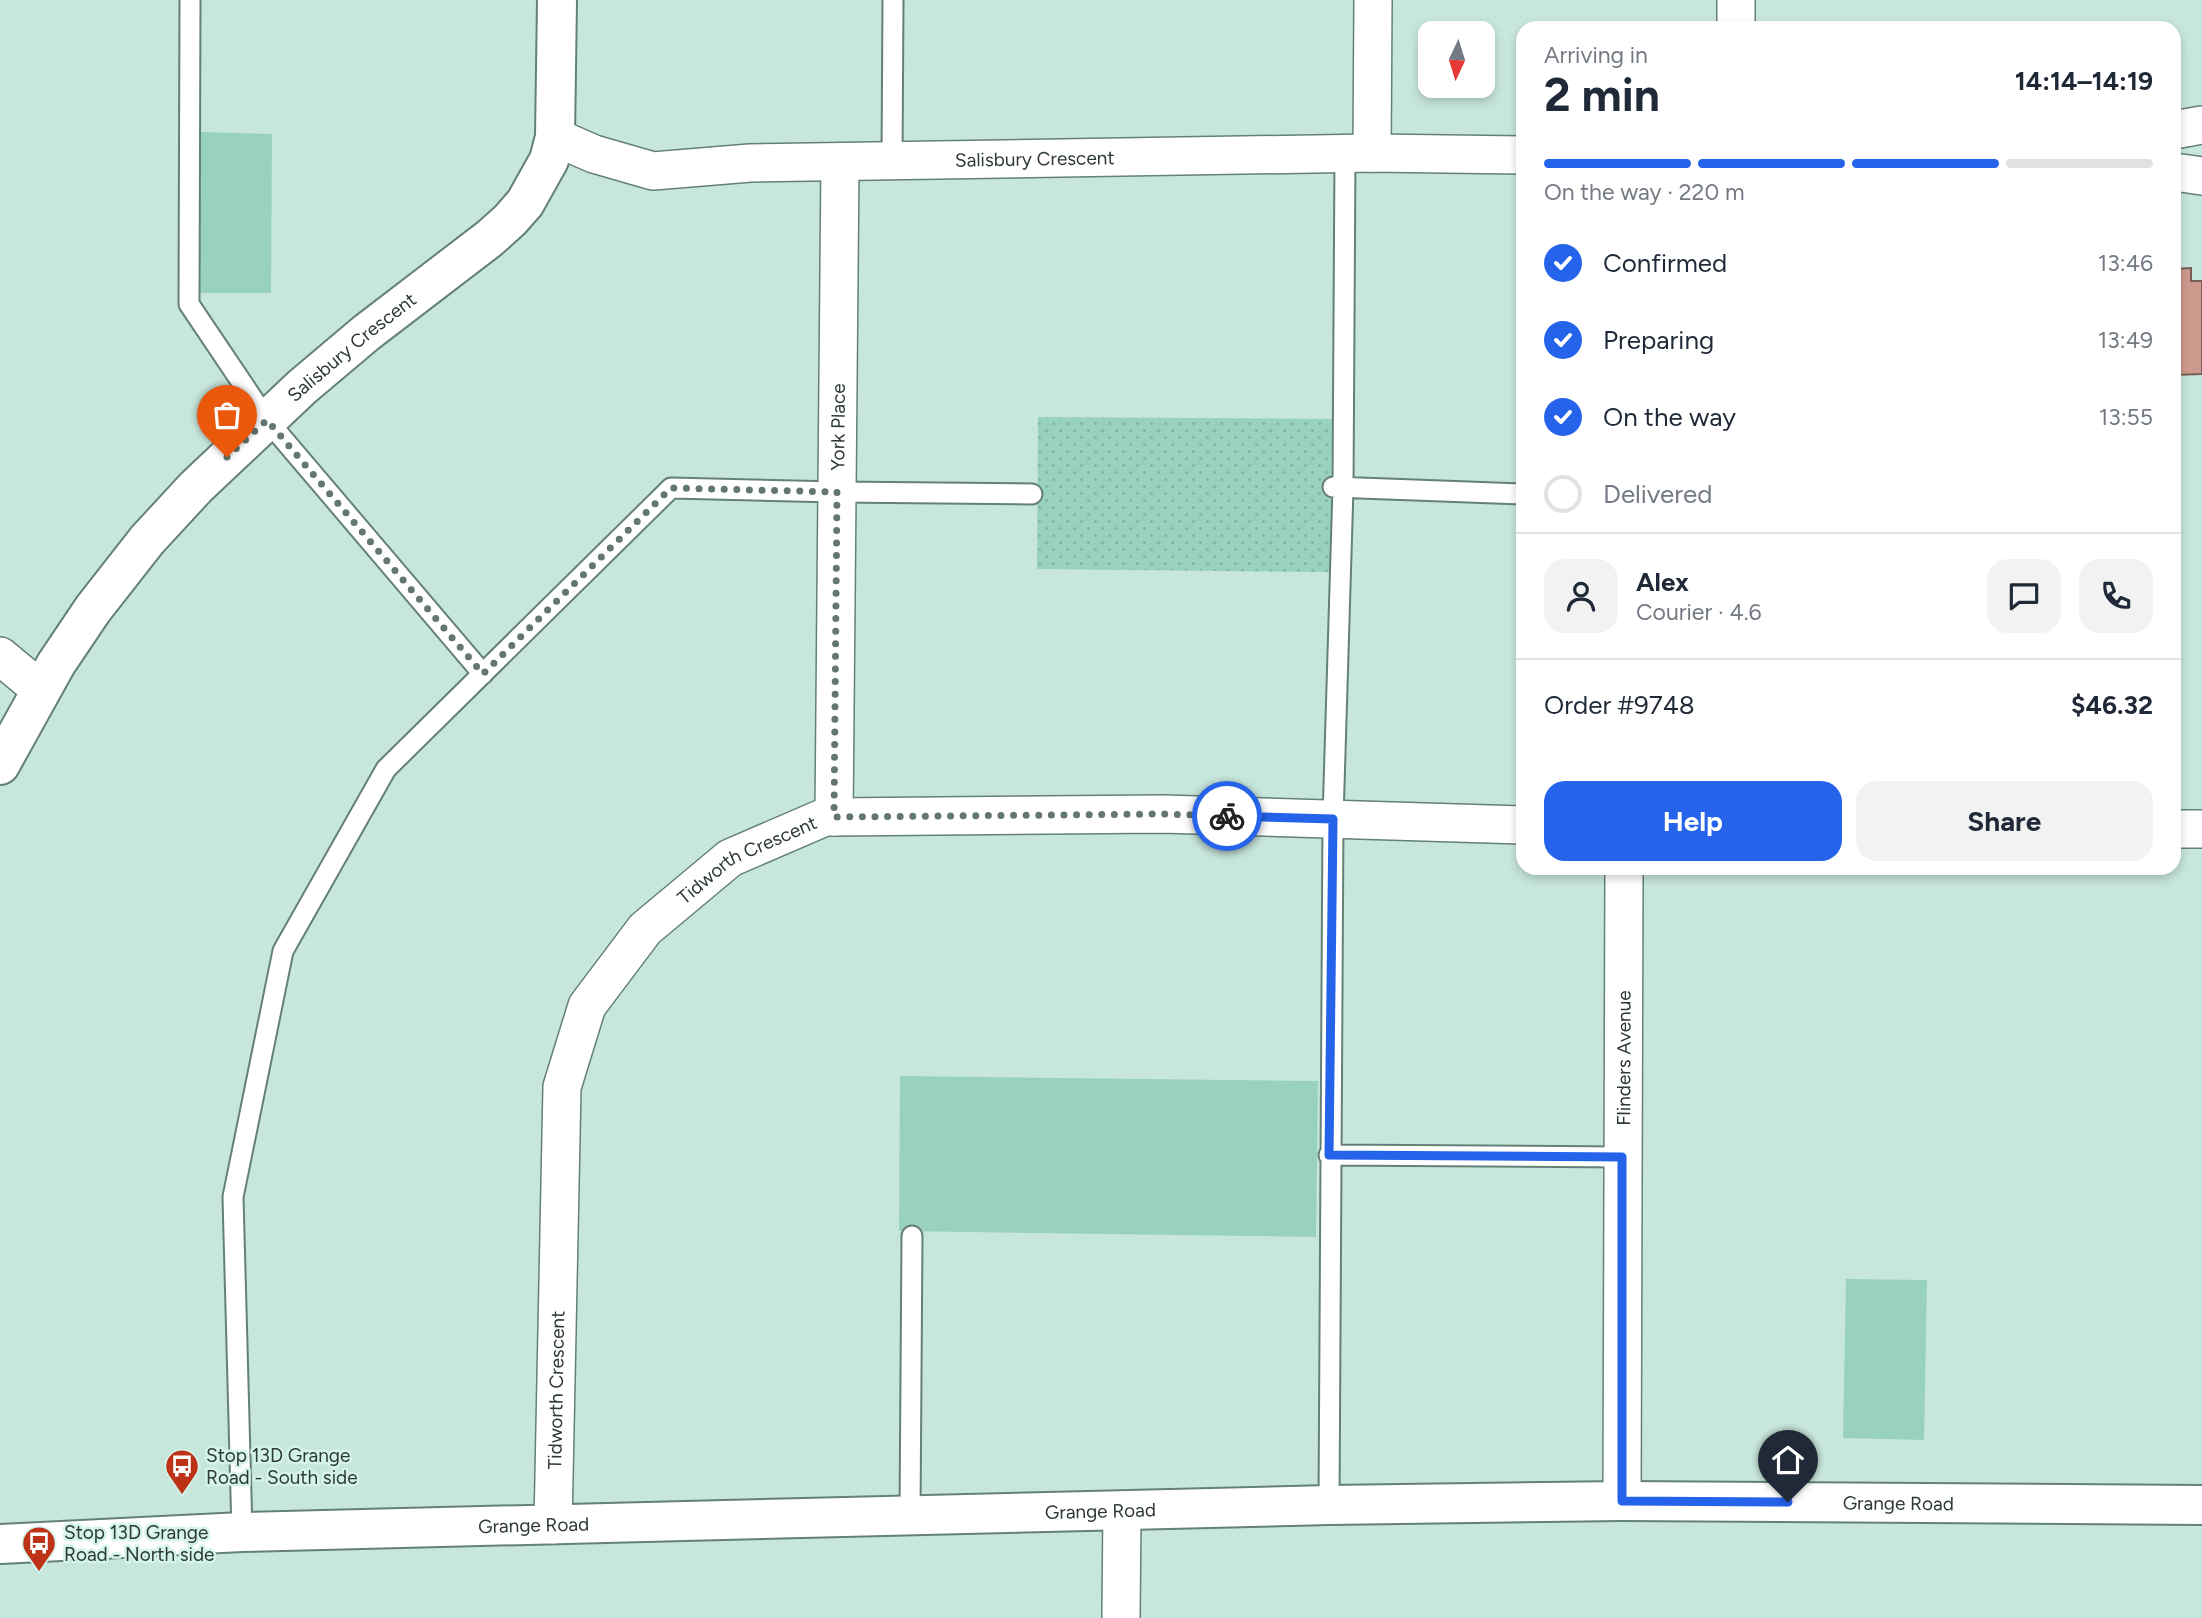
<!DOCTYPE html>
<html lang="en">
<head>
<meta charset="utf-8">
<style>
  :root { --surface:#fff; --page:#f2f2f3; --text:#1f2937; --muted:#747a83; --line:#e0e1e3; --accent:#2563eb }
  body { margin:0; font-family:Figtree,sans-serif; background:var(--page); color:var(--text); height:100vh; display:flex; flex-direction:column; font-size:26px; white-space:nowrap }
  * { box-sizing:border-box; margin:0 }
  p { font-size:23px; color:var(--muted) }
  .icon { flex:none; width:38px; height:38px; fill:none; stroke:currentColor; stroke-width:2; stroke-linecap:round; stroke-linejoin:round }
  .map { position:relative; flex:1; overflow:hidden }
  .drawer { position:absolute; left:1516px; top:21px; width:665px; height:854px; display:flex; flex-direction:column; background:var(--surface); border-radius:21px; box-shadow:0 4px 10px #0003 }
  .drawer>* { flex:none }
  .needle { width:46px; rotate:184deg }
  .fabs { position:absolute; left:1418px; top:21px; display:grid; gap:14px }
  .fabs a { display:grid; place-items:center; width:77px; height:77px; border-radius:14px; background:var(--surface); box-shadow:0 4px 10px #0003; font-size:35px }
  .pin { position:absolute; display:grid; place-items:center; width:60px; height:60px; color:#fff; margin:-72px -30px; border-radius:50% 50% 50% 0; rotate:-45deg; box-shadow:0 0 7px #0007 }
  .pin .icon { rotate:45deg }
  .courier { position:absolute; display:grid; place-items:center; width:70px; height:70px; margin:-35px; border:5px solid #2563eb; border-radius:50%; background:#fff; color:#222; box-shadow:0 2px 9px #0007 }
  .summary em { font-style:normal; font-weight:700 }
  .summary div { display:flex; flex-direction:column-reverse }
  .summary { display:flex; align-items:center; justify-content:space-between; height:119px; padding:0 28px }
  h1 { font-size:46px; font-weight:700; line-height:52px }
  .bar { display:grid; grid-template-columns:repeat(4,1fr); gap:10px 7px; align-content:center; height:84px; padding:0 28px }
  .bar i { height:9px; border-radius:5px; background:var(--line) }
  .bar .current { background:var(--accent) }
  .bar p { grid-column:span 4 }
  .line { display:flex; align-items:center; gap:18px; padding:0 28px; border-top:2px solid var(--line) }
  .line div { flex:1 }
  .round { display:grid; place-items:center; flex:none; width:74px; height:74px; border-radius:21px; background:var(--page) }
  ol { padding:0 28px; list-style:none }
  li { display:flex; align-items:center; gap:21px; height:77px }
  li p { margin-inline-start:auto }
  li .icon { padding:7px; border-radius:50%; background:var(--accent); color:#fff; stroke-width:4 }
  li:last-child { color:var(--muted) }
  li i { width:38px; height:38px; border:4px solid var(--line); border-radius:50% }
  .action { display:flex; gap:14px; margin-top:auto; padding:14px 28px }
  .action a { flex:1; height:80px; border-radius:21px; background:var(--accent); color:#fff; font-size:28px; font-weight:700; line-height:80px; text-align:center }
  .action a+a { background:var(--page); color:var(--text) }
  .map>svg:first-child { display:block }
  .grass { fill:url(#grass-dots) }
  .park { fill:#99d1c0 }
  .building { fill:#cf9a8e; stroke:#785e58; stroke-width:2 }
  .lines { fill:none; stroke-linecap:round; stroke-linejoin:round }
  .service-casing { stroke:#648077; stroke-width:23 }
  .minor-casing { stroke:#648077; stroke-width:40 }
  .tertiary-casing { stroke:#648077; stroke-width:42 }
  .service { stroke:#fff; stroke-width:19 }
  .minor { stroke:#fff; stroke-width:37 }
  .tertiary { stroke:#fff; stroke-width:38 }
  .done { stroke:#63766f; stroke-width:7; stroke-dasharray:0 12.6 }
  .route { stroke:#2563eb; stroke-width:9 }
  .labels { text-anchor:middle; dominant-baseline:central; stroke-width:5; stroke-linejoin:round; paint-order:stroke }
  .street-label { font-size:19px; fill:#2d3935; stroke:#d4f4e9 }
  .poi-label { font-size:19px; fill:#2d3935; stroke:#d4f4e9; text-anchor:start }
</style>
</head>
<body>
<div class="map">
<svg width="2202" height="1618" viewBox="0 0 2202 1618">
  <defs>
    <pattern id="grass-dots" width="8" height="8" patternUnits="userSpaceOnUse" patternTransform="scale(1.75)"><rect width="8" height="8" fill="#99d1c0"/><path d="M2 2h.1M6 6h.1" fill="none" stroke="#84b4a6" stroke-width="1.8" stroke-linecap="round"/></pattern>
  </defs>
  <rect width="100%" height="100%" fill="#c7e6dc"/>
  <path class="grass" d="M1038,417L1332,419L1331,572L1037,569Z"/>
  <path class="park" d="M199,132L272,134L271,293H196Z
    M900,1076L1318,1081L1316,1237L899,1231Z
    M1846,1279L1927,1280L1924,1440L1843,1438Z"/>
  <path class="building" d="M2191,268V281H2202V374L2174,375V269Z"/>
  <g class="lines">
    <g class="service-casing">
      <path id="service" d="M190,0L189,304L267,420L483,674
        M892,162L893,0
        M1333,487L1522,494
        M1329,1155L1625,1157
        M1329,1505L1333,819L1343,488L1345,154
        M910,1515L912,1236
        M242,1532L233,1197L283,951L386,769L671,488L837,492L1032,494"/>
    </g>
    <g class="minor-casing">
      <g id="minor">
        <path d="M1736,28V0"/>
        <path d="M2174,130L2202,125"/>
        <path id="s1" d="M555,137L594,154L653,171L750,163L1372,153L1522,155"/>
        <path d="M1372,153L1373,0"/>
        <path d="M2174,172L2202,176"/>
        <path d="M0,656L41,690"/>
        <path id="s2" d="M834,817L840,162"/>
        <path d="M2174,829H2202"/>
        <path id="s3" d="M1622,1501L1624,868"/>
        <path id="s4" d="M553,1525L562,1087L587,1006L645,929L730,858L825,817H834L1163,814L1522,825"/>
        <path d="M1121,1618L1122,1510"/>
      </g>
    </g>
    <g class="tertiary-casing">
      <g id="tertiary">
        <path id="s5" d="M0,765L56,664L93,609L147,540L196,487L302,387L366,333L490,238L510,220L525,203L549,160L555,137L557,0"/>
        <path id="s6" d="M0,1544L242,1532L1329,1505L1622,1501L2202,1505"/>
      </g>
    </g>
    <use href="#service" class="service"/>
    <use href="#minor" class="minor"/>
    <use href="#tertiary" class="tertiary"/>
  </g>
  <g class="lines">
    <path class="done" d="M227,457L267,420L483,674L671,488L837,492L834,817L1163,814L1227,816"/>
    <path class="route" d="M1227,816L1333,819L1329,1155L1622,1157V1501L1788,1502"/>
  </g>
  <defs>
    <g id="bus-pin" transform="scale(1.75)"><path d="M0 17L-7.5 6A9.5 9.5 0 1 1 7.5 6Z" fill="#be3217" stroke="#d4f4e9"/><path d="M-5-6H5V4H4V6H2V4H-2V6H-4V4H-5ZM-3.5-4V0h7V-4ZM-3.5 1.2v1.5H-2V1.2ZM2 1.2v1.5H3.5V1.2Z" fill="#fff"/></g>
  </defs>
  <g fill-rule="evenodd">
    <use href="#bus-pin" x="182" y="1466"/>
    <use href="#bus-pin" x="39" y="1543"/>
  </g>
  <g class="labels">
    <g class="street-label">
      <text stroke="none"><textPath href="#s1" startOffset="486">Salisbury Crescent</textPath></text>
      <text stroke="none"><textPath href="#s5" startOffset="551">Salisbury Crescent</textPath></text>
      <text stroke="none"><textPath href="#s2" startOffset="390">York Place</textPath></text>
      <text stroke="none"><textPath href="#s4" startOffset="744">Tidworth Crescent</textPath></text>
      <text stroke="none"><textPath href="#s3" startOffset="443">Flinders Avenue</textPath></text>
      <text stroke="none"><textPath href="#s4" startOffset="135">Tidworth Crescent</textPath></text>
      <text stroke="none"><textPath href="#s6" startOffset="1899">Grange Road</textPath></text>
      <text stroke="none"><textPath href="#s6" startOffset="1101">Grange Road</textPath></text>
      <text stroke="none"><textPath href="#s6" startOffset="534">Grange Road</textPath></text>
    </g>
    <g class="poi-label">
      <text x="206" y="1455">Stop 13D Grange<tspan x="206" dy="22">Road - South side</tspan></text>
      <text x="64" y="1532">Stop 13D Grange<tspan x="64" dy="22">Road - North side</tspan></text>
    </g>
  </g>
</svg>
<div class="fabs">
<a><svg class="needle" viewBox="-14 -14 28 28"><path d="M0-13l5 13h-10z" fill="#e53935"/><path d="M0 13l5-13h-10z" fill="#747a83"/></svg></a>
</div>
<div class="pin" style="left:227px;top:457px;background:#ea580c"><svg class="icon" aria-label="bag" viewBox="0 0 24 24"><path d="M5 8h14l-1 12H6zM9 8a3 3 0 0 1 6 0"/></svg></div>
<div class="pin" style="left:1788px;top:1502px;background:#1f2937"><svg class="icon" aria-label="home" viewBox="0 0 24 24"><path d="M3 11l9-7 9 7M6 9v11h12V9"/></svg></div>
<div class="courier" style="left:1227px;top:816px"><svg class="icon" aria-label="bike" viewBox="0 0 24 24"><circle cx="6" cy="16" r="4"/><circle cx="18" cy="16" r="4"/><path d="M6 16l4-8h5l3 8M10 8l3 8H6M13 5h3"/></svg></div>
<section class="drawer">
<div class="summary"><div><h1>2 min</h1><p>Arriving in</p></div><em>14:14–14:19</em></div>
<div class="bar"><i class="current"></i><i class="current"></i><i class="current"></i><i></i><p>On the way · 220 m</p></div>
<ol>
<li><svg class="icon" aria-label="check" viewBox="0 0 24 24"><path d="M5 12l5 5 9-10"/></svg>Confirmed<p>13:46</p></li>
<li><svg class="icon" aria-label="check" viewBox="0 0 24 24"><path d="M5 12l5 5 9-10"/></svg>Preparing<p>13:49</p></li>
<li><svg class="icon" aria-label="check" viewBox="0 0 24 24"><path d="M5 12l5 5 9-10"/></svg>On the way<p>13:55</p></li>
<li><i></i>Delivered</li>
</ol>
<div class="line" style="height:126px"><a class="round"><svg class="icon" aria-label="person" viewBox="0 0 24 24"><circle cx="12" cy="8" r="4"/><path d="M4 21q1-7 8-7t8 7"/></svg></a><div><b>Alex</b><p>Courier · 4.6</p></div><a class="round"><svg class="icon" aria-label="chat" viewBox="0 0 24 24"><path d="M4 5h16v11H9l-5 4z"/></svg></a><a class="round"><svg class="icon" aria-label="phone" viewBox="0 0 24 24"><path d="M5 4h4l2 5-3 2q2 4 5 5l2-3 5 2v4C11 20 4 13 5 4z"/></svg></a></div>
<div class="line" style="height:91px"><div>Order #9748</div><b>$46.32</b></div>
<div class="action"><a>Help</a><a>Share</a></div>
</section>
</div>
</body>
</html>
